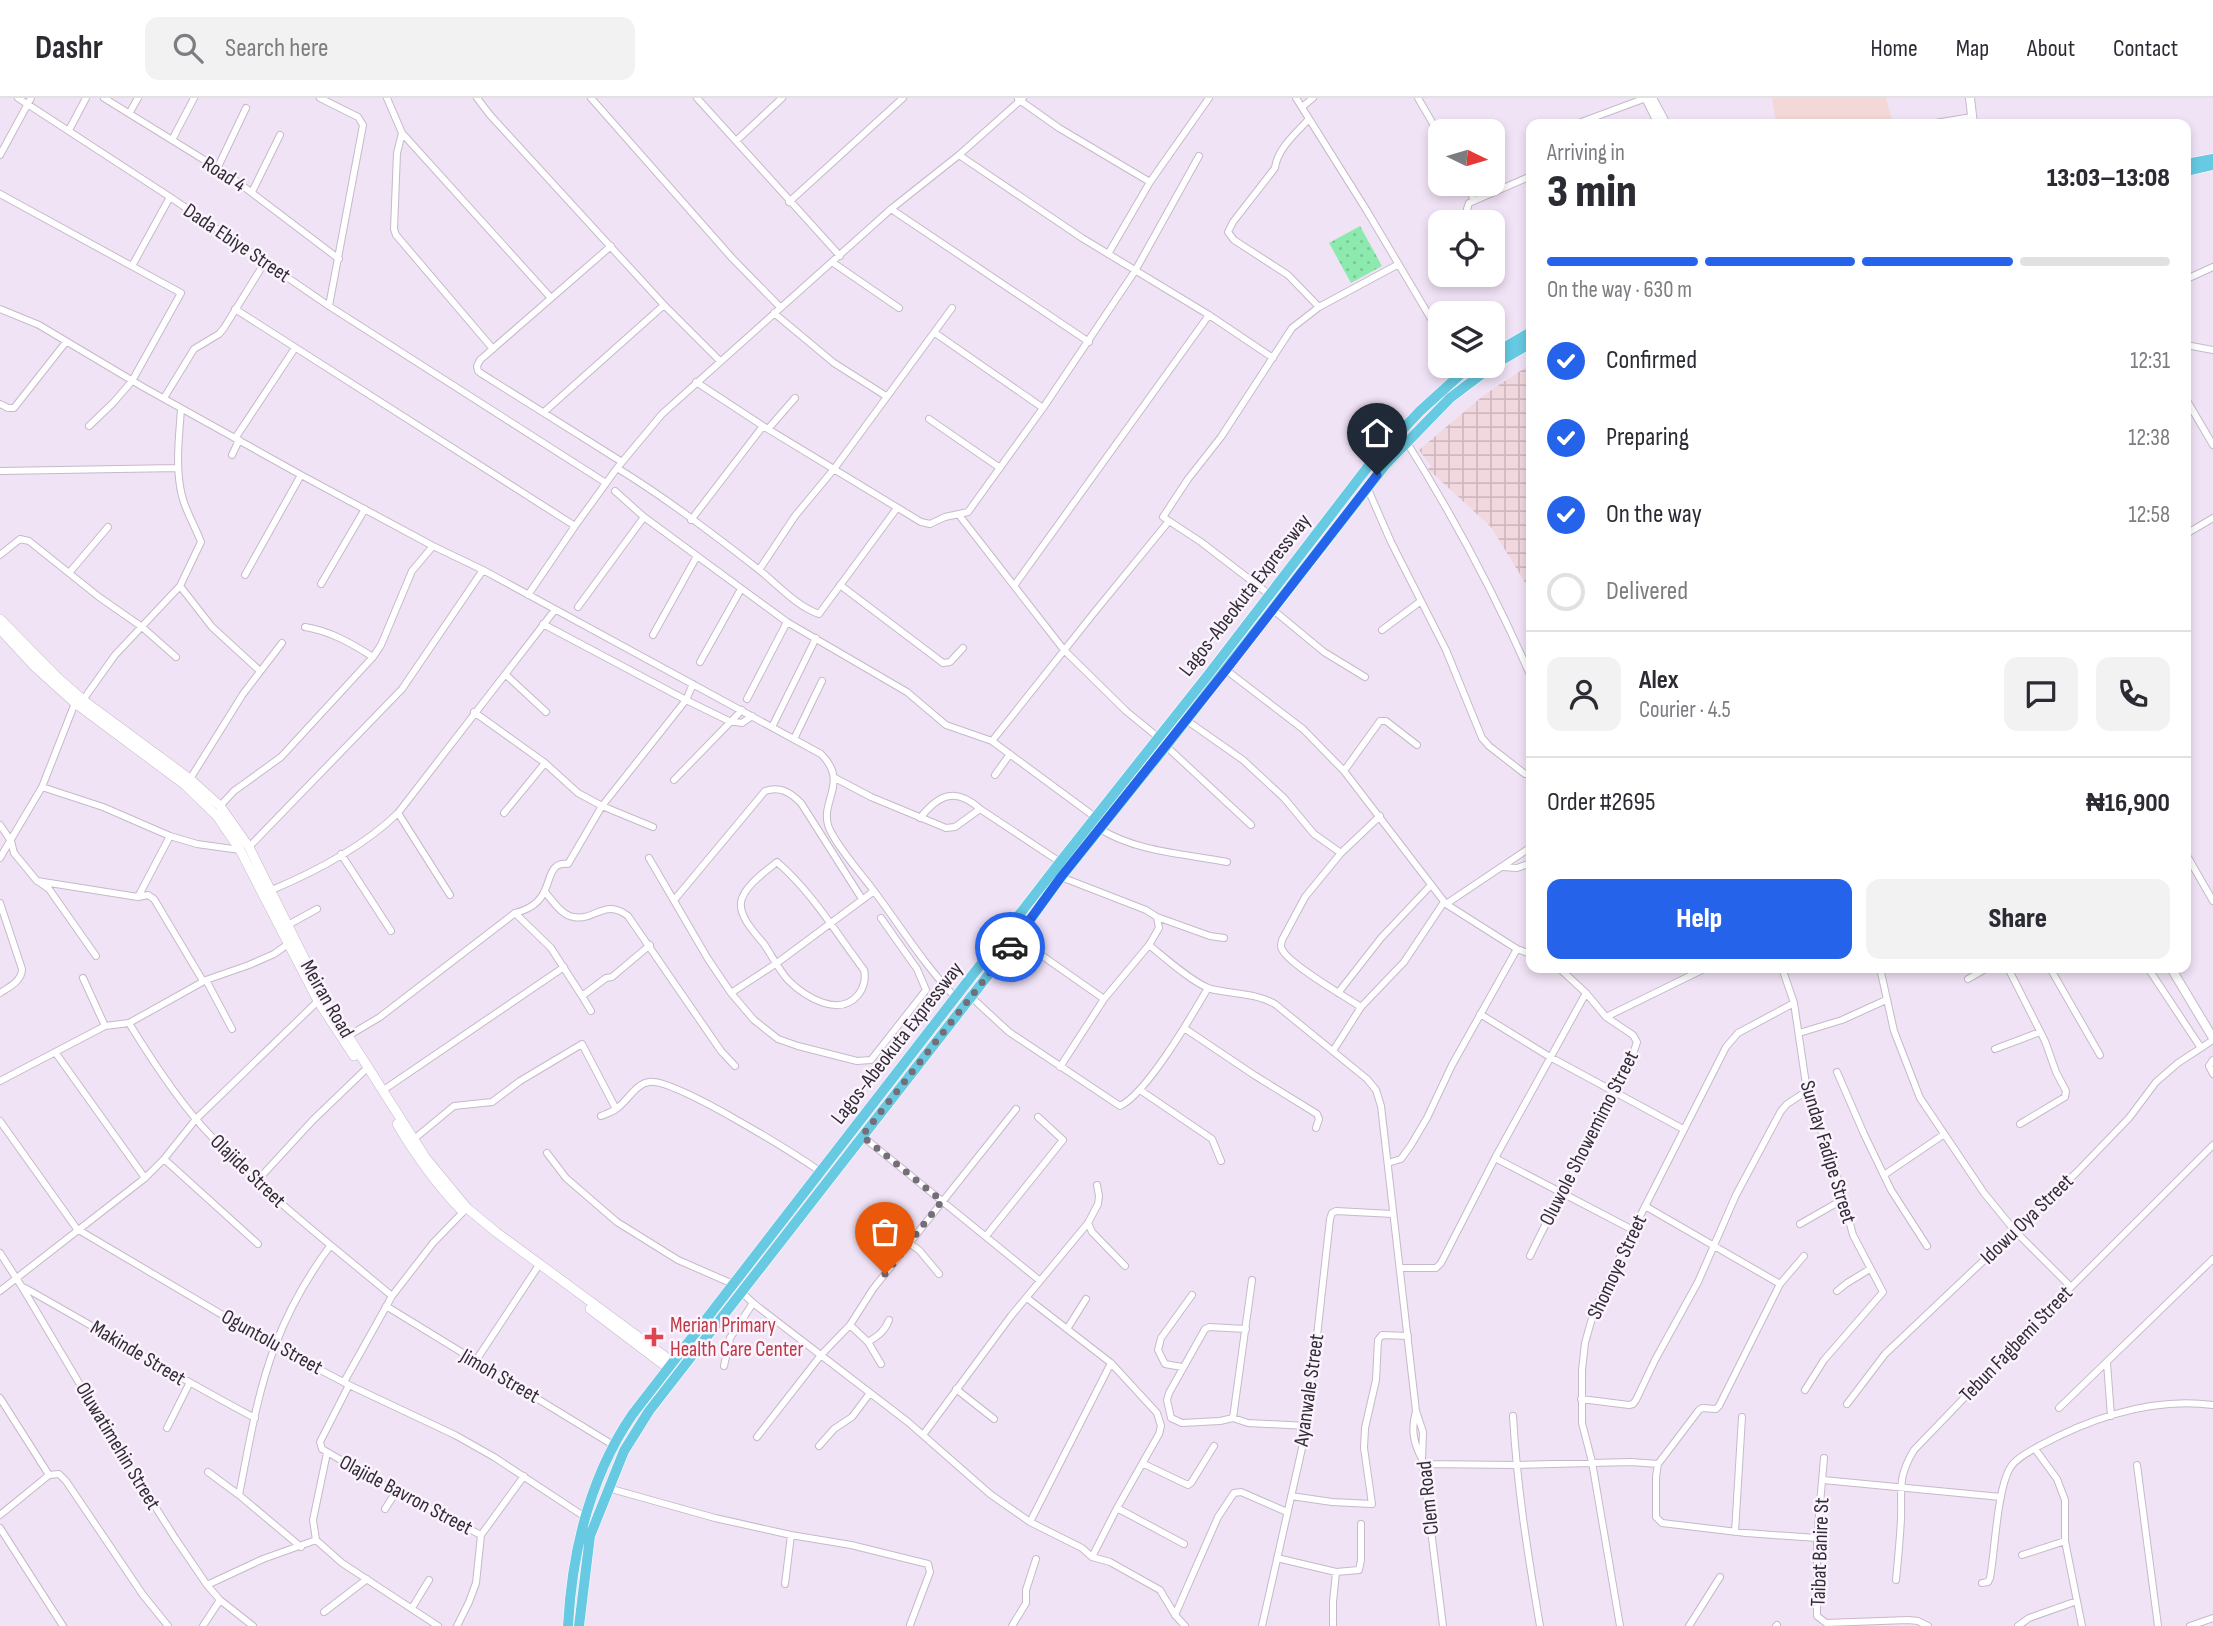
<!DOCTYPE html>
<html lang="en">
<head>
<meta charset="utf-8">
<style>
  :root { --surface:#fff; --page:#f2f2f3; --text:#2b2b33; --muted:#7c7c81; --line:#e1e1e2; --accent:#2563eb }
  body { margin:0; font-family:"Sofia Sans Condensed",sans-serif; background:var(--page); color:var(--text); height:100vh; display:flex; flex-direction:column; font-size:26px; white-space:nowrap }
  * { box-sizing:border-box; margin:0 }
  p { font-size:23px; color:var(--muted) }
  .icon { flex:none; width:38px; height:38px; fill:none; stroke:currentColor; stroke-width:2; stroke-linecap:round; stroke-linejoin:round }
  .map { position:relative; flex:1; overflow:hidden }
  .side { position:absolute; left:1526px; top:21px; width:665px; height:854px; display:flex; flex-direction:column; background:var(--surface); border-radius:14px; box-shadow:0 4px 10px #0003 }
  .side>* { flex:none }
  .needle { width:46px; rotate:95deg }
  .controls { position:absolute; left:1428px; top:21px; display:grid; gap:14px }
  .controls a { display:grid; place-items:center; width:77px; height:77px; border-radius:14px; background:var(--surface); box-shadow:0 4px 10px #0003; font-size:35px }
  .pin { position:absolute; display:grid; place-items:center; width:60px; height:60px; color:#fff; margin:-72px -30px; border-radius:50% 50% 50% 0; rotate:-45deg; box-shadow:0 0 7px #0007 }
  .pin .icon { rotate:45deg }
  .courier { position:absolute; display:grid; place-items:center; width:70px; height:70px; margin:-35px; border:5px solid #2563eb; border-radius:50%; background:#fff; color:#222; box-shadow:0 2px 9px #0007 }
  .summary em { font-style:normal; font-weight:800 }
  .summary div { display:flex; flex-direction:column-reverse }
  .summary { display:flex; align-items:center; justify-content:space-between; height:119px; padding:0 21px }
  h1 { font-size:46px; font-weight:800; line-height:52px }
  .bar { display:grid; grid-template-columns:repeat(4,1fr); gap:10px 7px; align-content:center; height:84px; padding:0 21px }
  .bar i { height:9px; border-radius:5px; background:var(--line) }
  .bar .on { background:var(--accent) }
  .bar p { grid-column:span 4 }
  .line { display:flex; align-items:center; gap:18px; padding:0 21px; border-top:2px solid var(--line) }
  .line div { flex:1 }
  .round { display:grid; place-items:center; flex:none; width:74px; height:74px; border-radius:14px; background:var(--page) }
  ol { padding:0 21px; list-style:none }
  li { display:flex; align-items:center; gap:21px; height:77px }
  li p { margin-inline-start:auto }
  li .icon { padding:7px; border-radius:50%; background:var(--accent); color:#fff; stroke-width:4 }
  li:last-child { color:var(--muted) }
  li i { width:38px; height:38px; border:4px solid var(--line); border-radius:50% }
  .cta { display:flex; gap:14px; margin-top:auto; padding:14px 21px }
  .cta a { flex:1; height:80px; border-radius:14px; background:var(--accent); color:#fff; font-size:28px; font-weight:800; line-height:80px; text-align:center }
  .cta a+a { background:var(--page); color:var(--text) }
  header { display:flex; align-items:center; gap:42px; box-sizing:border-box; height:98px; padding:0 35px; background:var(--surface); border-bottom:2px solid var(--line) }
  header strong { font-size:33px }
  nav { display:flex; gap:38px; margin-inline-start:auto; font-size:24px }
  .search { width:490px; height:63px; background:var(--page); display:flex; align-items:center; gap:18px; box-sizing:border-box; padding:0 24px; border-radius:14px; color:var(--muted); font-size:26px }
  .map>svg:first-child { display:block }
  .industrial { fill:url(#industrial-grid) }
  .education { fill:#f3d8d7 }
  .grass { fill:url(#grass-dots) }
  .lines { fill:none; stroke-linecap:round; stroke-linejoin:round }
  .minor-casing { stroke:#c6b9cb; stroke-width:8 }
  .tertiary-casing { stroke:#c6b9cb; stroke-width:10 }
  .secondary-casing { stroke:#c6b9cb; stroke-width:10 }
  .trunk-casing { stroke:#fff; stroke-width:11 }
  .minor { stroke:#fff; stroke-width:6 }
  .tertiary { stroke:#fff; stroke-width:8 }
  .secondary { stroke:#fff; stroke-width:9 }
  .trunk { stroke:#67cae2; stroke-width:10 }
  .done { stroke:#756d78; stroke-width:7; stroke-dasharray:0 12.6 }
  .route { stroke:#2563eb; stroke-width:9 }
  .health-dot { fill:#e0444e; stroke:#fbf3fe; stroke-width:2.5 }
  .labels { text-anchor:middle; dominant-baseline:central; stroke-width:5; stroke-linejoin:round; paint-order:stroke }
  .street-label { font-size:21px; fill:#322d34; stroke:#fbf3fe }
  .health-label { font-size:21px; fill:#be3a42; stroke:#fbf3fe; text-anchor:start }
</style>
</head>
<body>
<header>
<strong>Dashr</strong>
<div class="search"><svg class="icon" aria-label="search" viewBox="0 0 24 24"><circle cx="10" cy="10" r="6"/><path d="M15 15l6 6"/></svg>Search here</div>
<nav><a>Home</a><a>Map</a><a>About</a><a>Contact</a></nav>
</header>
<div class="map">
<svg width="2213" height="1528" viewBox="0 0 2213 1528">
  <defs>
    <pattern id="industrial-grid" width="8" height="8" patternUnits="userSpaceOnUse" patternTransform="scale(1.75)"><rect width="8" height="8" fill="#f1d7de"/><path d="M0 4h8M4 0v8" fill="none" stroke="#cfb9bf"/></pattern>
    <pattern id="grass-dots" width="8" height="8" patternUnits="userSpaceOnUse" patternTransform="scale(1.75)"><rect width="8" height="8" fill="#8deaae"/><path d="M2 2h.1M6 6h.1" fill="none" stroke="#7ac996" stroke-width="1.8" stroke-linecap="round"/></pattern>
  </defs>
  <rect width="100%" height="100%" fill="#f1e3f6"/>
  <path class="industrial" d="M1531,266V494L1491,429L1428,371L1431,368L1419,352L1484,297Z"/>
  <path class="education" d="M1772,0H1886L1893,26H1776Z"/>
  <path class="grass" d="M1360,128L1382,168L1351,185L1329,145Z"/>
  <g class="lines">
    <g class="minor-casing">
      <path id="minor" d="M18,0L170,99L329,208L606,385
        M104,0L227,76L339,161
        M320,0L358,19L363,27L329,208
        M387,0L402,35L551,200
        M477,0L490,17L664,207L720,263
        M591,0L732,160L780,209
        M697,0L840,158
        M1296,0L1367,113L1440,236
        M1418,0L1440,38
        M1018,1L1059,30L1150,84
        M1302,9L1313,0
        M130,14L138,0
        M1309,21C1297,34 1277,51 1275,70L1233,124L1228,134L1234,142L1288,177L1319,209
        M1576,26L1646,0
        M1929,26L1972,19
        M69,32L86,0
        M402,35L397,55L394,131L396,137L493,251
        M172,42L194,0
        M736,43L782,0
        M0,57L31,0
        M959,57L1082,140L1209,217L1273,260
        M217,71L246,10
        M1466,86L1474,102
        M252,94L280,37
        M0,96L181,195L132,283L113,305L89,328
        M789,104L903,0
        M891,111L1089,244
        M1473,124L1467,111L1469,105L1531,78
        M611,148L480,262L477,268L478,273L482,276L622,364
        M1108,156L1150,84L1209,0
        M832,164L899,210
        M132,168L170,99
        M2191,179L2213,169
        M0,211L39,227L143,289L301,377L433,448L483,472L821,656C849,684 821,702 828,727C833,744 863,778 874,793C901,829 925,868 956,900
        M235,211L575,428
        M774,215L834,265L886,298
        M935,235L1043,310
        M2186,247L2213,252
        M696,284L763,328L921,424L930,426L945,419L968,414L1043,310L1135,173L1199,58
        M164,300L194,251L219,236L224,230L265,164
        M2186,301L2213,347
        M0,306L8,310H14L66,244
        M544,314L664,207
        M929,321L1000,370
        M768,331L795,300
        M236,339L295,250
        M1406,343C1453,418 1496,498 1531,579
        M232,357L239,342
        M617,370C666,400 713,436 758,471C777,486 796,508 819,516L897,410
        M0,373L178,370
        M1367,389L1391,444L1446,552L1482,640L1489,648L1525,676L1531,675
        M615,393L644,419
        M959,417L1064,552L1126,613L1159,640
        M691,422L763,328
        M2186,436L2213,420
        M0,457L20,441L29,443L99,499L142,529L176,559
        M759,472L795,418L834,371L952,210
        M69,475L108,429
        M245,477L301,377
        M321,486L365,411
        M840,487L943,565L950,564L963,550
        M180,488L212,529L260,573
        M1014,488L1209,217
        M528,497L575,428L617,370L662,316L891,111L959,57L1023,0
        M1270,497L1201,444L1163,419L1188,381L1221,339L1292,230L1319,209L1397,167
        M578,509L644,419L787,524L747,601
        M1272,511L1324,554L1365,579
        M787,524L907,594L946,627L992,643L1095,719
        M543,526L686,602L729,623L742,625L752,618
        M305,529C330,533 351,545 373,559
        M1382,532L1421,503
        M653,537L697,458
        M700,564L741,491
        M1226,572L1303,631L1344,673L1446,806L1517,851L1531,856
        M505,576L546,614
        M83,602L115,557L180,488L201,444C195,428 186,414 182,398C175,370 179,340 181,311
        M474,614L545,665L578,695L602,708L653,729
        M1186,622L1243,662L1284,700L1314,736L1341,755
        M772,629L816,540
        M794,641L822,583
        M992,643L1093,516L1169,423
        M1166,648L1251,727
        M1344,673L1380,623H1386L1417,647
        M995,677L1010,656
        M835,680L871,699L946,730L955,729L980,711L1060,764
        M190,681L243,596L282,545
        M674,682L742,612
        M42,689L103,709L170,738L197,746L240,752
        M220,708L234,693L281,659L373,559L381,547L412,473L433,448
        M398,715L450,797
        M504,715L545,665
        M920,720C939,696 956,689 980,711
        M0,727L11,743L14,755L37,783L138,799L148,797L154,801L203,883
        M1100,731C1137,754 1185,756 1227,764
        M249,749L402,591L483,472
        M341,756L391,833
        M2186,756L2213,803
        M0,760L42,689L75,605
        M649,760L708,861L731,895L754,922L778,941L798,948L857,963L871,962L926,892L917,871L881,820
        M777,764C812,794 836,835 864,872C866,880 864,890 858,897C839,920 805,899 788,882C779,872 772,858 764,846C755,835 739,819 741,804C744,788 765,774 777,764Z
        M1503,769L1517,770L1531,765
        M1061,779L1146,812L1157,819L1159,830L1149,847C1164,859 1194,886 1211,891C1232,896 1256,895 1275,906L1367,981L1376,992L1381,1008L1416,1313L1423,1334L1422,1361L1443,1528
        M39,784L49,791L96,858
        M267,794C313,775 362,750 398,715L554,513
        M545,794C552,802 562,818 574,819C595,823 605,800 628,818L721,953L735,968
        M138,799L170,738
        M675,801L765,693C780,688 790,694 801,705L862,801
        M0,805L22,871C22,883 9,889 0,895
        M1446,806L1531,749
        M515,815L551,850L582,898
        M1157,819L1210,838L1224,840
        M286,828L317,811
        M1017,840L1104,901
        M1782,870L1794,905L1807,993L1836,1074L1853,1137L1883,1194L1824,1262L1805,1292
        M1880,870L1894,933L1920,1000L1984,1095L2015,1133L2071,1189
        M2008,870L2045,943L2056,974L2066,993L2065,999L2020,1026
        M2050,870L2100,957
        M2148,870L2201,950
        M83,880L105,928
        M1968,881L1987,870
        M206,882L232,931
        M731,895L777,865L874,793
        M1338,895L1381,840L1431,787
        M970,898L1009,934L1120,1008C1147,995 1191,919 1208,890
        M1361,909C1344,898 1292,868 1283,853C1280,849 1281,847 1282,842L1305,799L1341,755L1380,718
        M591,913L582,898L606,880L612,879L650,847
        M1480,916L1550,959L1683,1031
        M1606,919L1706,870
        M129,925C151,961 182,1008 211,1038C266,1097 330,1146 392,1198
        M1184,930L1254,977L1317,1016L1319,1021L1316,1030
        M1799,935L1842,922L1886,902
        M348,938L380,919L515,815C527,812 540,805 545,792C551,780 550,764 568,766L602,708L686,602L693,586
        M1995,951L2040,934
        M1333,953L1361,909L1404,864L1444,804
        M55,954L145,1080
        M2213,962L2209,968L2213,976
        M1060,969L1104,901L1149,847
        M1837,974L1864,1036L1891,1092L1927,1148
        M0,983L105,928L129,925L206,882L249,867L274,856L288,846
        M1140,992L1212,1041L1221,1063
        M382,993L564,869
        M601,1018C606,1016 612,1014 616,1011C627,1004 635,986 649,984C674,980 795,1056 821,1074
        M0,1023L77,1131L275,1248L349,1287L455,1337L494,1359L585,1419
        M862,1038L1039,1182
        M414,1041L454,1008L492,1004L520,983L582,946L616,1011
        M547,1055L566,1080L617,1124L678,1162L733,1186L753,1205L908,1324L990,1396L1030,1424L1082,1450L1092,1459L1110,1464L1160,1492L1175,1517L1185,1528
        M1495,1060L1633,1132
        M164,1061L258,1146
        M1388,1065L1401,1061L1411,1047L1427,1020L1452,967L1517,851
        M1884,1077L1943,1037
        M256,1084L313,1022L364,973
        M1645,1108L1780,1186
        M1088,1125L1092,1134L1125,1168
        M1800,1126L1842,1102
        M986,1138L1063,1042L1038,1019
        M909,1145L919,1152L939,1176
        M0,1155L22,1189L116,1347L175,1440L207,1487L220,1502L253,1528
        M1530,1158C1547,1122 1566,1087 1585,1052C1604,1017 1625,982 1637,944L1633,937L1606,919L1586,895L1559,870
        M1804,1158L1780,1186L1719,1308L1716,1311L1702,1310L1699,1312L1658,1366L1656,1379V1419L1662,1425L1746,1435L1817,1440
        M1400,1170H1436L1441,1165L1495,1060L1586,895
        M25,1190C102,1233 177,1279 255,1320
        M0,1193L145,1080L164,1061L196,1021L318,903
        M1837,1193L1847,1185L1870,1171
        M1027,1200L1111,1265L1157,1315L1161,1328L1159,1336L1117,1410L1092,1459
        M386,1208L613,1347
        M850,1227L868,1244C878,1238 885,1233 889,1222
        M1067,1231L1086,1201
        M1246,1231L1209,1229L1205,1231L1169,1295L1167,1302L1171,1320L1182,1325L1220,1323L1233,1320L1248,1325L1307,1328
        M868,1244L881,1266
        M475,1264L537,1170
        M2107,1265L2111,1318
        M724,1268L730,1240L753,1205
        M1182,1269L1165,1266L1158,1252L1161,1240L1192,1197
        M344,1284L392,1198L433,1145L465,1112
        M349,1287L320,1344L322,1351L396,1394L481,1437
        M956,1291L994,1321
        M0,1300L49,1377L59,1376L66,1383L143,1497L168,1528
        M1581,1301L1629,1307L1633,1306L1636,1302L1655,1262L1698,1184L1736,1097L1781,1013L1787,1006L1807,993
        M1847,1306L1885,1256L2077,1074L2129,1020L2156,984L2178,965L2213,942
        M2059,1310L2213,1161
        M1416,1313C1411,1331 1413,1344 1422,1361
        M1513,1318C1517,1389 1528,1458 1540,1528
        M1233,1320L1252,1182
        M167,1330L189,1286
        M923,1337L1011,1218L1088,1125L1098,1106L1099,1098L1097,1087
        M757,1339L821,1257L850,1227L873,1191L1016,1011
        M819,1348L834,1331L852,1319L870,1295
        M2035,1351L2057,1381L2065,1402V1443L2082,1528
        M1824,1360L1817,1440V1518L1826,1525L1908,1522L1918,1523L1928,1528
        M1144,1366L1188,1387L1191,1385L1214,1348
        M1423,1366L1516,1367L1631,1364L1658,1366
        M2137,1367L2158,1528
        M208,1374L239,1397L301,1449
        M1823,1382L2001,1399
        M608,1390L715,1420L791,1437L851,1447L928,1466L930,1474L910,1527
        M239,1397C249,1347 257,1295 275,1248C288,1213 308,1178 330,1148
        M1291,1398L1332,1404L1372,1406L1364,1350L1365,1330L1376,1282L1378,1242L1382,1237L1408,1238
        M1117,1410L1184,1446
        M385,1411L396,1394
        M0,1417L49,1377
        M1030,1424L1111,1265
        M0,1430L63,1528
        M1735,1434L1742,1319
        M316,1442L342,1465L438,1528
        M2022,1457L2065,1443
        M1277,1460L1336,1474L1359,1472L1361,1462V1426
        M1896,1482C1898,1461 1900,1441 1901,1421C1902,1391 1897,1380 1914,1352L2071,1189L2213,1047
        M1982,1485L1988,1484L1990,1480C1995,1453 1997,1392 2010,1370C2016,1360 2029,1354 2039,1348C2091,1320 2153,1299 2213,1307
        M785,1486L791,1437
        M207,1487L263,1461L316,1442L313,1422L327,1355
        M412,1510L429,1482
        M324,1514L367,1481
        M1175,1517L1218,1419L1234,1395L1241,1394L1287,1414
        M203,1528L220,1502
        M457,1528L469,1504L476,1485L481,1437L524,1378
        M1012,1528L1026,1505V1492L1036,1461
        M1262,1528L1307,1328L1330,1121L1332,1115L1336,1113L1393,1116
        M1333,1528V1504L1336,1474
        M1620,1528L1592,1364L1582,1325V1272L1585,1245L1594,1213L1633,1132L1726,949L1738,935L1794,905
        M1689,1528L1720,1479
        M1776,1528L1777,1527
        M2018,1528L2029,1520L2077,1503
        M2190,1528L2213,1520"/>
    </g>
    <g class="tertiary-casing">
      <path id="tertiary" d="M1646,0L1659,26
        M1652,0L1666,26
        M1970,0L1973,26
        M2171,870L2213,940"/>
    </g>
    <g class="secondary-casing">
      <path id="secondary" d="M0,521L58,580L83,602L190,681L220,708L249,749L324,900L425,1059L467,1110L496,1134L674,1265
        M0,531L35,569L75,605L185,687L217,718L240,752L318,903L354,958
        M397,1026C416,1058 436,1086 462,1113
        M590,1211L669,1271"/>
    </g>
    <g class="trunk-casing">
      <path id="trunk" d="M2186,66L2213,61
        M2186,73L2213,67
        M1493,256L1531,234
        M568,1528C572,1453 590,1379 632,1317L1060,764L1208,577L1370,366L1420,313L1462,275L1473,268
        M579,1528L590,1438L624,1353L649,1313L1017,840L1061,779L1166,648L1386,366L1450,300L1495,266L1531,245"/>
    </g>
    <use href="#minor" class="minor"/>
    <use href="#tertiary" class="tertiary"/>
    <use href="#secondary" class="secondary"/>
    <use href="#trunk" class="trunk"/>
  </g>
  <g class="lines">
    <path class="done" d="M885,1176L942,1103L862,1038L1010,849"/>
    <path class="route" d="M1010,849L1061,779L1226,572L1377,377"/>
  </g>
  <path class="health-dot" d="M650.5 1228.5h7v7h7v7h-7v7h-7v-7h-7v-7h7z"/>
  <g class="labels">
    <g class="street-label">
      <text transform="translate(224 76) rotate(33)">Road 4</text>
      <text transform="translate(237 145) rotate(34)">Dada Ebiye Street</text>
      <text transform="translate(1245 497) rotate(-52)">Lagos-Abeokuta Expressway</text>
      <text transform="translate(327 901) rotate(60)">Meiran Road</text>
      <text transform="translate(897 945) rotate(-52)">Lagos-Abeokuta Expressway</text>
      <text transform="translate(1589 1040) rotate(-63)">Oluwole Showemimo Street</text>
      <text transform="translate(1828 1054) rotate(73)">Sunday Fadipe Street</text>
      <text transform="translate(248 1073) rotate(44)">Olajide Street</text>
      <text transform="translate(2027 1121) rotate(-44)">Idowu Oya Street</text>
      <text transform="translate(1617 1169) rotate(-65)">Shomoye Street</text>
      <text transform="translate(272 1244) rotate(29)">Oguntolu Street</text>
      <text transform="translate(2016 1246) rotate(-46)">Tebun Fagbemi Street</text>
      <text transform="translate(138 1255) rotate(31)">Makinde Street</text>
      <text transform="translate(500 1278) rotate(30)">Jimoh Street</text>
      <text transform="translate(1309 1292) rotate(-82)">Ayanwale Street</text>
      <text transform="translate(118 1348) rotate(59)">Oluwatimehin Street</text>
      <text transform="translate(406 1397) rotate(28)">Olajide Bavron Street</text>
      <text transform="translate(1428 1400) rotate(-96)">Clem Road</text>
      <text transform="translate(1820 1454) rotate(-88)">Taibat Banire St</text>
    </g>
    <g class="health-label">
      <text x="670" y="1227">Merian Primary<tspan x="670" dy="24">Health Care Center</tspan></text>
    </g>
  </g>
</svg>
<div class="controls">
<a><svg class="needle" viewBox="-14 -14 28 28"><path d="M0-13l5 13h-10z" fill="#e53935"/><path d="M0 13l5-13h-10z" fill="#7c7c81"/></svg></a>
<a><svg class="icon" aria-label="locate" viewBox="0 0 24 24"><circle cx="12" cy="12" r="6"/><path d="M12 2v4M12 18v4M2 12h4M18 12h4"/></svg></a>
<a><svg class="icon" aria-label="layers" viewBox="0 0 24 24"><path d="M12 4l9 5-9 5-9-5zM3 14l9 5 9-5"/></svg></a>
</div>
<div class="pin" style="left:885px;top:1176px;background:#ea580c"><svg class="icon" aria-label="bag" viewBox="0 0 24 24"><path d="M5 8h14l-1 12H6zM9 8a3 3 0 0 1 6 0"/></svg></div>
<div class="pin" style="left:1377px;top:377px;background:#1f2937"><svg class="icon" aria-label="home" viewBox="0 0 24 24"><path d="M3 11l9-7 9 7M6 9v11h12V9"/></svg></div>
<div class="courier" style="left:1010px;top:849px"><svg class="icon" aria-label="car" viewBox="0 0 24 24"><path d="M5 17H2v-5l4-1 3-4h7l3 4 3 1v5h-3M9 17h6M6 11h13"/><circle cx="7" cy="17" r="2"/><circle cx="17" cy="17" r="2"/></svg></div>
<section class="side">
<div class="summary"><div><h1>3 min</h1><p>Arriving in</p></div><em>13:03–13:08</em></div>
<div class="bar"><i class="on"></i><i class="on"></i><i class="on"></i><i></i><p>On the way · 630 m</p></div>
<ol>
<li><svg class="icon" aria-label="check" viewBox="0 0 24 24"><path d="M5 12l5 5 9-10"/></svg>Confirmed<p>12:31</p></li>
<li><svg class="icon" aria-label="check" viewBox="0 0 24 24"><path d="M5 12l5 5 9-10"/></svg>Preparing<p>12:38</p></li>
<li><svg class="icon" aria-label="check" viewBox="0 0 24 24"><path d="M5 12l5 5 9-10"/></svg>On the way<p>12:58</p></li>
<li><i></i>Delivered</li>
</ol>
<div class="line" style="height:126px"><a class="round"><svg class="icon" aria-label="person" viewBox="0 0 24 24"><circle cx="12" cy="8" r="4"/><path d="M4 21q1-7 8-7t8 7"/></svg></a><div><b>Alex</b><p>Courier · 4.5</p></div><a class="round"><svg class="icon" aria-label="chat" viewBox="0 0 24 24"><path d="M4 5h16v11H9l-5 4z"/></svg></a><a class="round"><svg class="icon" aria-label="phone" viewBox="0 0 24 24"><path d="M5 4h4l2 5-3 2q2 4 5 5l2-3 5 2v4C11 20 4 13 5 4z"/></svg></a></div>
<div class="line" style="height:91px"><div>Order #2695</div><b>₦16,900</b></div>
<div class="cta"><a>Help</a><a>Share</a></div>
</section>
</div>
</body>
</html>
